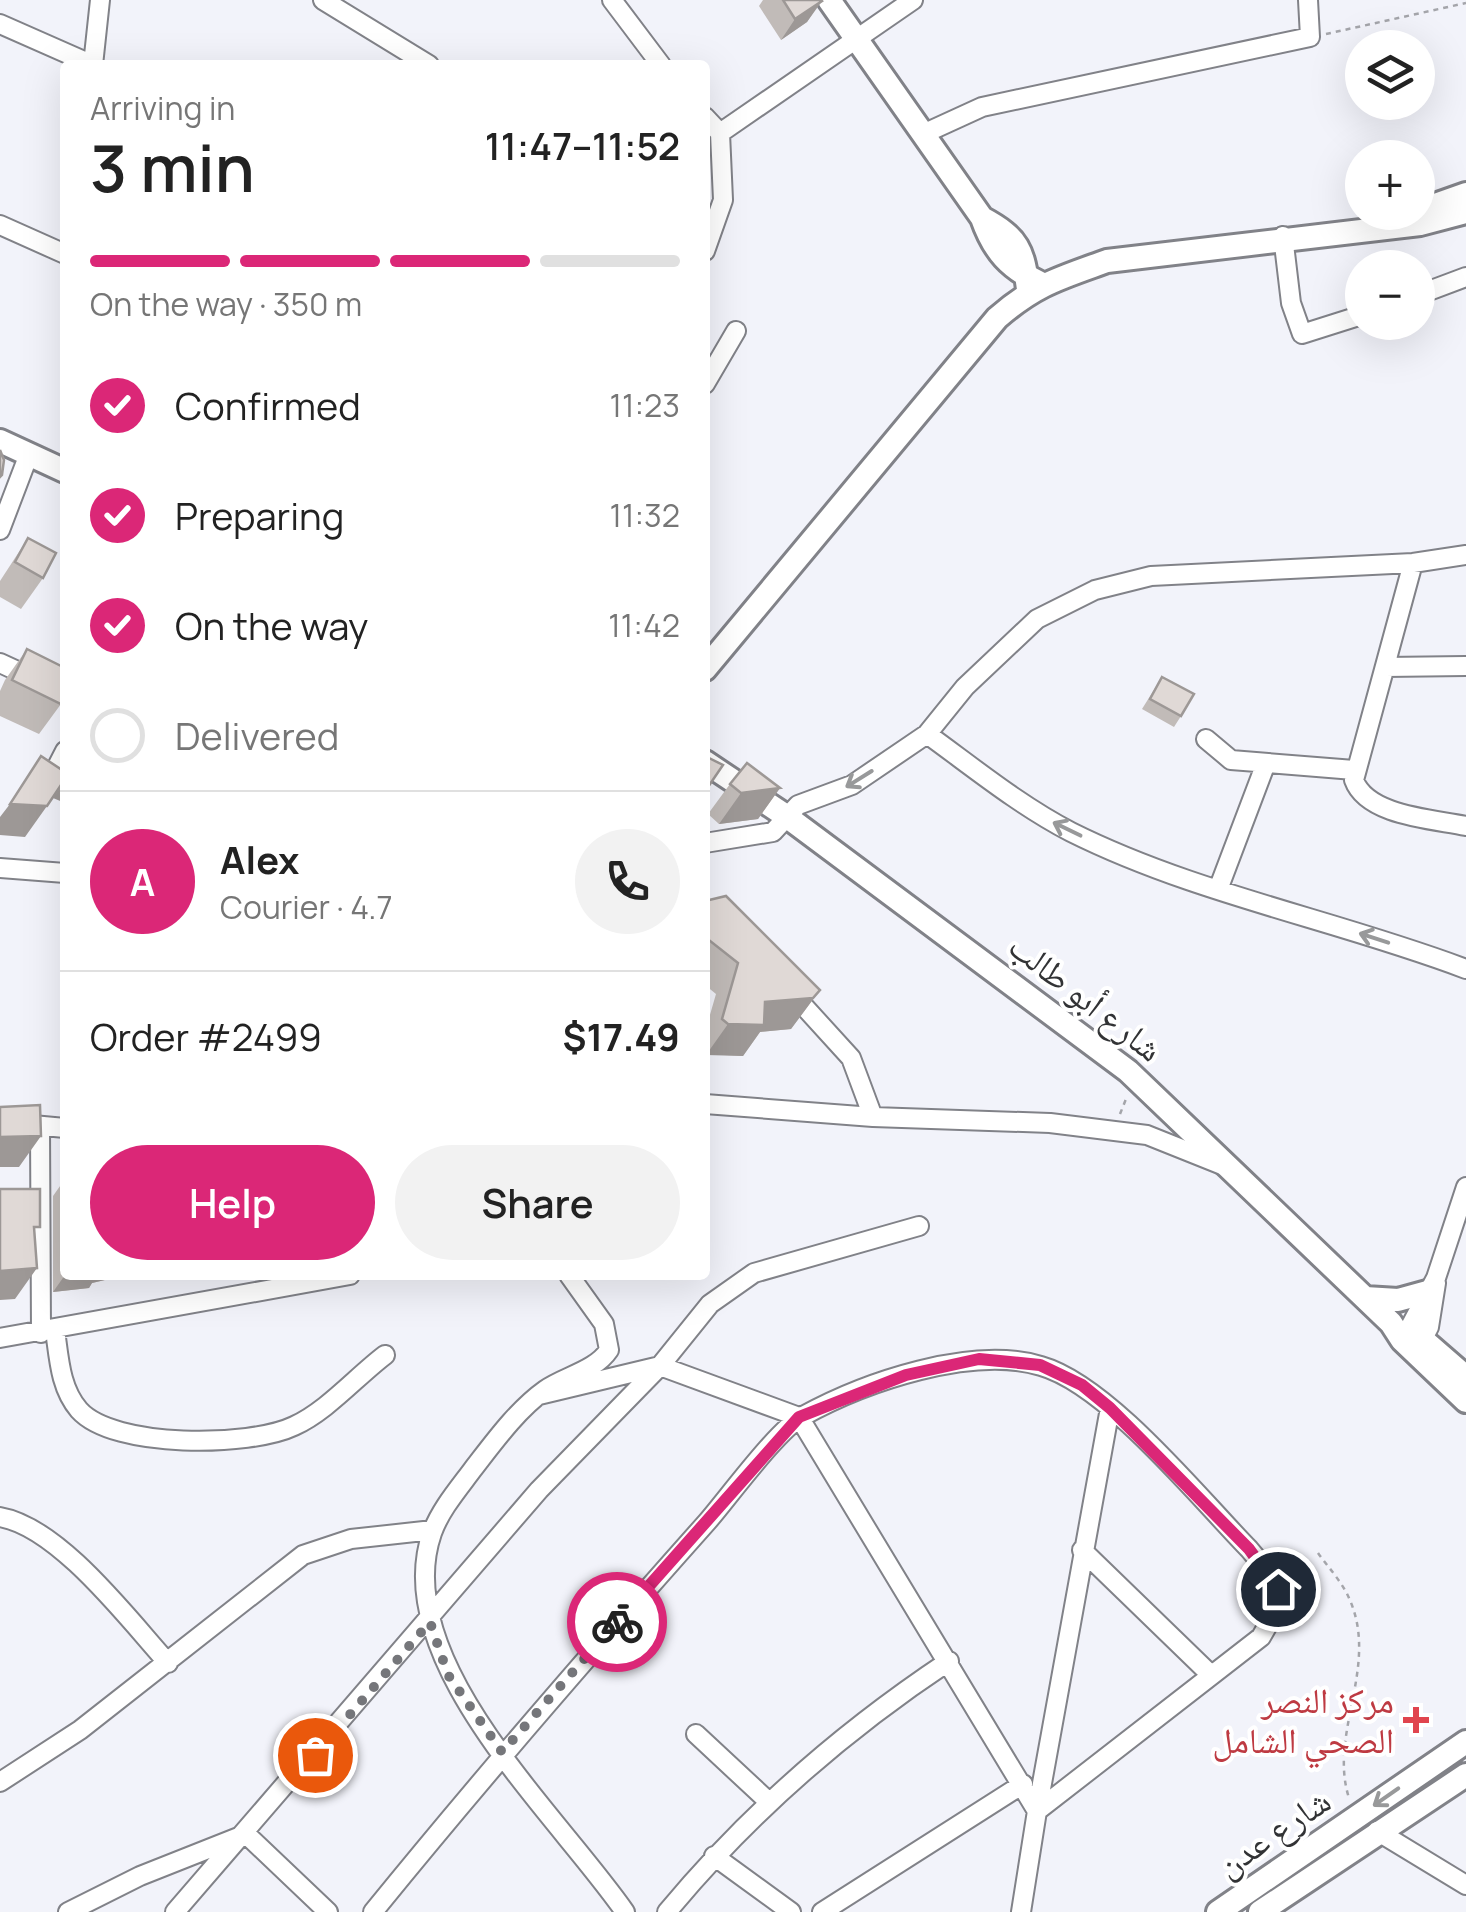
<!DOCTYPE html>
<html lang="en">
<head>
<meta charset="utf-8">
<style>
  :root { --surface:#fff; --page:#f2f2f2; --text:#222; --muted:#767676; --line:#e0e0e0; --accent:#db2777 }
  body { margin:0; font-family:Manrope,"Noto Naskh Arabic",sans-serif; background:var(--page); color:var(--text); height:100vh; display:flex; flex-direction:column; font-size:38px; white-space:nowrap }
  * { box-sizing:border-box; margin:0 }
  p { font-size:32px; color:var(--muted) }
  .icon { flex:none; width:55px; height:55px; fill:none; stroke:currentColor; stroke-width:2; stroke-linecap:round; stroke-linejoin:round }
  .map { position:relative; flex:1; overflow:hidden }
  .details { position:absolute; left:60px; top:60px; width:650px; height:1220px; display:flex; flex-direction:column; background:var(--surface); border-radius:10px; box-shadow:0 10px 40px #0002 }
  .details>* { flex:none }
  .buttons { position:absolute; left:1345px; top:30px; display:grid; gap:20px }
  .buttons a { display:grid; place-items:center; width:90px; height:90px; border-radius:50%; background:var(--surface); box-shadow:0 10px 40px #0002; font-size:50px }
  .pin { position:absolute; display:grid; place-items:center; width:85px; height:85px; color:#fff; margin:-42px; border:5px solid #fff; border-radius:50%; box-shadow:0 2px 10px #0007 }
  .courier { position:absolute; display:grid; place-items:center; width:100px; height:100px; margin:-50px; border:8px solid #db2777; border-radius:50%; background:#fff; color:#222; box-shadow:0 2px 12px #0007 }
  .headline em { font-style:normal; font-weight:600 }
  .headline div { display:flex; flex-direction:column-reverse }
  .headline { display:flex; align-items:center; justify-content:space-between; height:170px; padding:0 30px }
  h1 { font-size:65px; font-weight:600; line-height:75px }
  .bar { display:grid; grid-template-columns:repeat(4,1fr); gap:15px 10px; align-content:center; height:120px; padding:0 30px }
  .bar i { height:12px; border-radius:8px; background:var(--line) }
  .bar .current { background:var(--accent) }
  .bar p { grid-column:span 4 }
  .line { display:flex; align-items:center; gap:25px; padding:0 30px; border-top:2px solid var(--line) }
  .line div { flex:1 }
  .round { display:grid; place-items:center; flex:none; width:105px; height:105px; border-radius:52px; background:var(--page) }
  ol { padding:0 30px; list-style:none }
  li { display:flex; align-items:center; gap:30px; height:110px }
  li p { margin-inline-start:auto }
  li .icon { padding:10px; border-radius:50%; background:var(--accent); color:#fff; stroke-width:4 }
  li:last-child { color:var(--muted) }
  li i { width:55px; height:55px; border:5px solid var(--line); border-radius:50% }
  .primary-button { display:flex; gap:20px; margin-top:auto; padding:20px 30px }
  .primary-button a { flex:1; height:115px; border-radius:60px; background:var(--accent); color:#fff; font-size:40px; font-weight:600; line-height:115px; text-align:center }
  .primary-button a+a { background:var(--page); color:var(--text) }
  .map>svg:first-child { display:block }
  .lines { fill:none; stroke-linecap:round; stroke-linejoin:round }
  .street-casing { stroke:#818288; stroke-width:22 }
  .secondary-casing { stroke:#818288; stroke-width:28 }
  .path { stroke:#a4a5aa; stroke-width:2.5; stroke-dasharray:5 5; stroke-linecap:butt }
  .street { stroke:#fff; stroke-width:18 }
  .secondary { stroke:#fff; stroke-width:22 }
  .wall { fill:#c1bbb8 }
  .shaded-wall { fill:#9d9896 }
  .building { fill:#e0d9d6; stroke:#9d9896; stroke-width:2.5 }
  .oneway { stroke:#98999a }
  .done { stroke:#75767a; stroke-width:10; stroke-dasharray:0 18 }
  .route { stroke:#db2777; stroke-width:12 }
  .health-dot { fill:#e0444e; stroke:#fff; stroke-width:4 }
  .labels { text-anchor:middle; dominant-baseline:central; stroke-width:8; stroke-linejoin:round; paint-order:stroke }
  .street-label { font-size:35px; fill:#323335; stroke:#fff }
  .health-label { font-size:35px; fill:#be3a42; stroke:#fff; text-anchor:end }
</style>
</head>
<body>
<div class="map">
<svg width="1466" height="1912" viewBox="0 0 1466 1912">
  <rect width="100%" height="100%" fill="#f2f3fa"/>
  <g class="lines">
    <g class="street-casing">
      <path id="street" d="M323,0L429,65
        M612,0L661,65
        M0,24L93,65
        M93,65L100,0
        M705,117L720,133L723,200L705,251
        M720,133L913,0
        M923,134L982,107L1310,37L1308,0
        M0,225L65,254
        M1283,236L1291,303L1302,334L1362,315
        M1418,295L1466,277
        M705,384L736,331
        M0,530L29,454
        M1413,563L1354,780C1367,816 1433,819 1466,826
        M0,663L65,693
        M1385,667L1466,666
        M927,734C974,768 1019,805 1071,832C1195,894 1337,920 1466,969
        M1206,739L1231,760L1354,770
        M46,788L65,751
        M705,843L773,832L798,805L852,785L927,734L965,687L1037,619L1095,590L1151,576L1413,563L1466,555
        M0,868L65,873
        M1219,887L1266,763
        M790,991L851,1058L873,1117
        M705,1104L873,1117L1050,1123L1147,1135L1222,1165
        M0,1122L65,1128
        M40,1126L41,1333
        M569,1275L604,1324L609,1350C595,1371 565,1376 545,1390C517,1410 494,1442 473,1469C459,1488 440,1510 432,1533C388,1660 558,1815 625,1912
        M55,1330C59,1358 60,1388 79,1410C114,1449 250,1447 294,1426C327,1411 356,1377 385,1355
        M0,1338L350,1275
        M1403,1340L1436,1278L1466,1187
        M1418,1348L1429,1327L1436,1283
        M539,1395L660,1366L799,1417L1037,1811L1021,1912
        M0,1517C59,1527 129,1620 168,1663
        M1082,1550L1211,1675
        M696,1734L769,1802
        M0,1782L80,1730L303,1555L351,1539L433,1530
        M1037,1811L1110,1408
        M1377,1831L1466,1885
        M714,1856L791,1912
        M68,1912L140,1876L246,1834L328,1912
        M175,1912L539,1490L660,1366L710,1304L754,1273L919,1226
        M373,1912C481,1779 593,1650 707,1522C728,1498 778,1429 803,1416C865,1382 972,1345 1041,1366C1108,1385 1199,1498 1249,1549L1270,1574L1281,1602L1261,1637L1037,1811
        M667,1912C749,1813 842,1732 949,1661
        M822,1912L1023,1784"/>
    </g>
    <g class="secondary-casing">
      <path id="secondary" d="M829,0L982,218C994,252 1009,268 1042,284
        M1418,211L1466,194
        M982,218C1019,238 1023,250 1028,289
        M0,441L65,471
        M705,669L997,318C1036,284 1060,278 1107,261L1420,224L1466,212
        M705,762L786,816L1128,1071L1391,1323L1402,1340L1466,1401
        M1365,1298L1398,1300L1427,1292
        M1413,1331L1466,1377
        M1218,1912L1466,1742
        M1260,1912L1466,1775"/>
    </g>
    <path class="path" d="M1326,34L1466,3
      M1120,1114L1126,1099
      M1318,1553C1328,1567 1342,1582 1349,1598C1380,1666 1328,1733 1349,1798"/>
    <use href="#street" class="street"/>
    <use href="#secondary" class="secondary"/>
  </g>
  <path class="wall" d="M763,0H821L807,22L781,40L759,6Z
    M28,538L43,578L21,609L0,597V581Z
    M27,649L61,704L39,734L0,716V691L5,680Z
    M1162,677L1181,716L1174,727L1142,709Z
    M730,784L780,788L758,819L719,824L708,814Z
    M705,901L820,990L791,1029L760,1032L743,1056L705,1054V1032L716,994L705,985Z
    M65,1179V1275H126L92,1283L89,1288L53,1292V1196Z"/>
  <path class="shaded-wall" d="M822,1L807,22L781,40L795,19Z
    M65,781V803L53,798Z
    M780,788L758,819L719,824L741,793Z
    M10,804L47,806L25,837L0,835V817Z
    M820,990L791,1029L760,1032L743,1056L706,1055L728,1024L765,1002Z
    M41,1136L19,1167H0V1137Z
    M37,1268L15,1299L0,1300V1271Z
    M65,1275H126L92,1283L89,1288L53,1292Z"/>
  <path class="building" d="M783,0H821L822,1L795,19Z
    M0,450L4,460L2,475L0,477Z
    M28,538L56,553L43,578L15,562Z
    M27,649L65,668V696L61,704L12,680Z
    M1162,677L1194,694L1181,716L1150,699Z
    M41,756L65,772V779L47,806L10,804Z
    M705,756L723,765L706,790H705Z
    M747,763L780,788L741,793L730,784Z
    M726,896L820,990L813,998L765,1002L764,1025L728,1024L722,1019L738,963L705,937V901Z
    M40,1105L41,1136L0,1137V1107Z
    M0,1189H40V1227H34L37,1268L0,1271Z"/>
  <defs><path id="oneway-shaft" d="M-6 0H5M1.5-3L5.5 0L1.5 3" fill="none" stroke-width="1.6" stroke-linecap="round" stroke-linejoin="round" transform="scale(2.5)"/></defs>
  <g class="oneway">
    <use href="#oneway-shaft" transform="translate(859 779) rotate(148)"/>
    <use href="#oneway-shaft" transform="translate(1067 829) rotate(-154)"/>
    <use href="#oneway-shaft" transform="translate(1374 938) rotate(-162)"/>
    <use href="#oneway-shaft" transform="translate(1386 1797) rotate(145)"/>
  </g>
  <g class="lines">
    <path class="done" d="M315,1755L430,1622L448,1675L502,1752L617,1622"/>
    <path class="route" d="M617,1622L799,1417L906,1375L979,1359L1040,1365L1082,1385L1110,1408L1249,1549L1278,1589"/>
  </g>
  <path class="health-dot" d="M1411 1705h10v10h10v10h-10v10h-10v-10h-10v-10h10z"/>
  <g class="labels">
    <g class="street-label">
      <text transform="translate(1086 997) rotate(38)">شارع أبو طالب</text>
      <text transform="translate(1273 1832) rotate(-34)">شارع عدن</text>
    </g>
    <g class="health-label">
      <text x="1394" y="1700">مركز النصر<tspan x="1394" dy="40">الصحي الشامل</tspan></text>
    </g>
  </g>
</svg>
<div class="buttons">
<a><svg class="icon" aria-label="layers" viewBox="0 0 24 24"><path d="M12 4l9 5-9 5-9-5zM3 14l9 5 9-5"/></svg></a>
<a>+</a>
<a>−</a>
</div>
<div class="pin" style="left:315px;top:1755px;background:#ea580c"><svg class="icon" aria-label="bag" viewBox="0 0 24 24"><path d="M5 8h14l-1 12H6zM9 8a3 3 0 0 1 6 0"/></svg></div>
<div class="pin" style="left:1278px;top:1589px;background:#1f2937"><svg class="icon" aria-label="home" viewBox="0 0 24 24"><path d="M3 11l9-7 9 7M6 9v11h12V9"/></svg></div>
<div class="courier" style="left:617px;top:1622px"><svg class="icon" aria-label="bike" viewBox="0 0 24 24"><circle cx="6" cy="16" r="4"/><circle cx="18" cy="16" r="4"/><path d="M6 16l4-8h5l3 8M10 8l3 8H6M13 5h3"/></svg></div>
<section class="details">
<div class="headline"><div><h1>3 min</h1><p>Arriving in</p></div><em>11:47–11:52</em></div>
<div class="bar"><i class="current"></i><i class="current"></i><i class="current"></i><i></i><p>On the way · 350 m</p></div>
<ol>
<li><svg class="icon" aria-label="check" viewBox="0 0 24 24"><path d="M5 12l5 5 9-10"/></svg>Confirmed<p>11:23</p></li>
<li><svg class="icon" aria-label="check" viewBox="0 0 24 24"><path d="M5 12l5 5 9-10"/></svg>Preparing<p>11:32</p></li>
<li><svg class="icon" aria-label="check" viewBox="0 0 24 24"><path d="M5 12l5 5 9-10"/></svg>On the way<p>11:42</p></li>
<li><i></i>Delivered</li>
</ol>
<div class="line" style="height:180px"><b class="round" style="background:var(--accent);color:#fff">A</b><div><b>Alex</b><p>Courier · 4.7</p></div><a class="round"><svg class="icon" aria-label="phone" viewBox="0 0 24 24"><path d="M5 4h4l2 5-3 2q2 4 5 5l2-3 5 2v4C11 20 4 13 5 4z"/></svg></a></div>
<div class="line" style="height:130px"><div>Order #2499</div><b>$17.49</b></div>
<div class="primary-button"><a>Help</a><a>Share</a></div>
</section>
</div>
</body>
</html>
